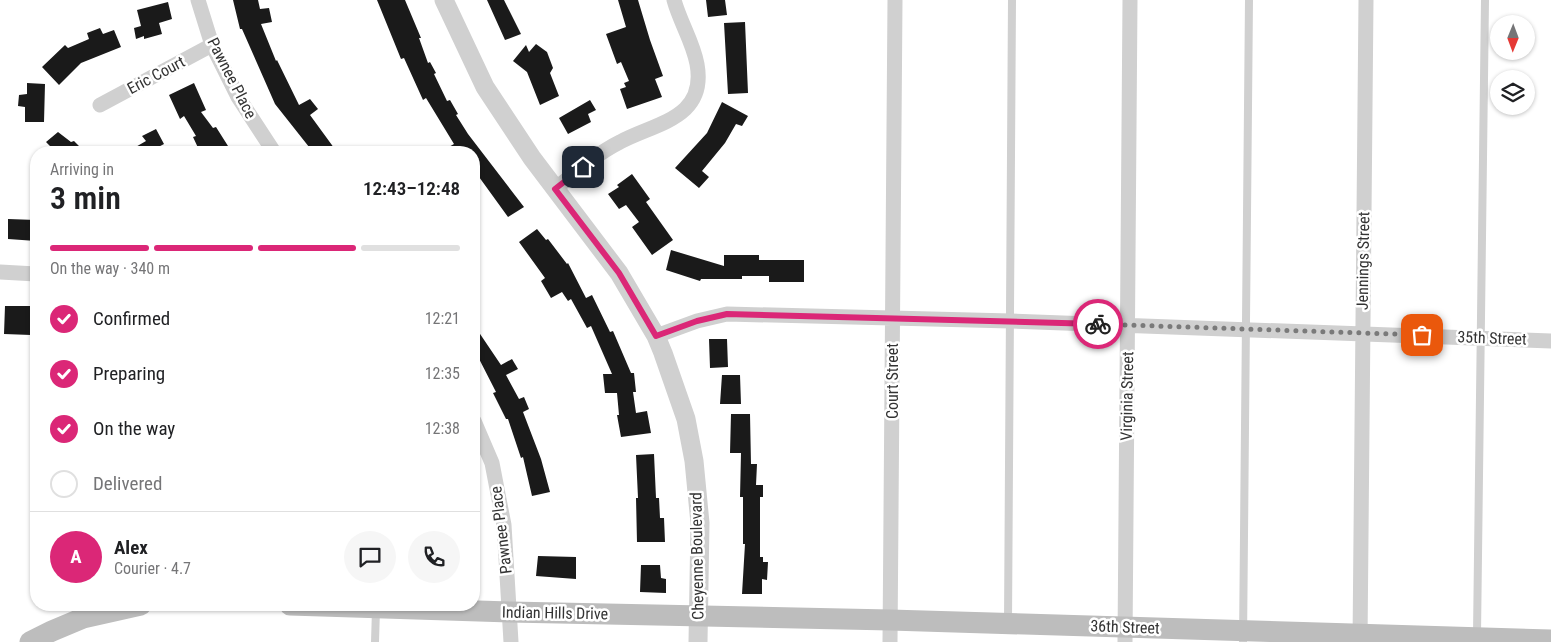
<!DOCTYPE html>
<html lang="en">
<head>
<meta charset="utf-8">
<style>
  :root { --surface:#fff; --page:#f6f6f6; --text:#202124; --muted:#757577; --line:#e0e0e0; --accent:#db2777 }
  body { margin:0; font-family:"Roboto Condensed",sans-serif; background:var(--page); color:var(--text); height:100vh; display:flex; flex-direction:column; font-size:19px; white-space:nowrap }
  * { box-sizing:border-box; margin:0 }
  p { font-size:16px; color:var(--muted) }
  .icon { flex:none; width:28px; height:28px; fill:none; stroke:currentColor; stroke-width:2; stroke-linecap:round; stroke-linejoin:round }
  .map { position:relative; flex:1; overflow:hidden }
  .drawer { position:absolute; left:30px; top:146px; width:450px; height:465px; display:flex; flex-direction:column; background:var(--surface); border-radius:20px; box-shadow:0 1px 4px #0004 }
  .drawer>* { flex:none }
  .needle { width:32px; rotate:181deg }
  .tools { position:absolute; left:1490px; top:15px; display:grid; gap:10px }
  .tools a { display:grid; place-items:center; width:45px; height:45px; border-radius:50%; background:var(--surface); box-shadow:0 1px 4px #0004; font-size:25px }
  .pin { position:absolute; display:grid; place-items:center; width:42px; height:42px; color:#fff; margin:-21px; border-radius:10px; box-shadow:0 2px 8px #0006 }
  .courier { position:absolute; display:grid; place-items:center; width:50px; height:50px; margin:-25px; border:4px solid #db2777; border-radius:50%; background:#fff; color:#222; box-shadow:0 1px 6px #0007 }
  .summary em { font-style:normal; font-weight:600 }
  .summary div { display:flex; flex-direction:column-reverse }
  .summary { display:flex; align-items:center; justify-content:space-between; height:85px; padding:0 20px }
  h1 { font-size:32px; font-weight:600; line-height:38px }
  .bar { display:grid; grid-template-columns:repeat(4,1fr); gap:8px 5px; align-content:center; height:60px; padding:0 20px }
  .bar i { height:6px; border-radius:4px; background:var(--line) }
  .bar .selected { background:var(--accent) }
  .bar p { grid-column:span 4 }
  .line { display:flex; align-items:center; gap:12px; padding:0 20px; border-top:1px solid var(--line) }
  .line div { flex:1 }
  .round { display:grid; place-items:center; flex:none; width:52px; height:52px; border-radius:26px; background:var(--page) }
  ol { padding:0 20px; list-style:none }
  li { display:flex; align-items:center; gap:15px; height:55px }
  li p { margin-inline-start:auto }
  li .icon { padding:5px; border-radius:50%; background:var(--accent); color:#fff; stroke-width:4 }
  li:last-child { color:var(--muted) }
  li i { width:28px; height:28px; border:2px solid var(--line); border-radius:50% }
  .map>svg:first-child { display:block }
  .building { fill:#1a1a1a }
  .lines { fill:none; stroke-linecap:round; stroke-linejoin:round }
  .service { stroke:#d0d0d0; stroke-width:8 }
  .minor { stroke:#d0d0d0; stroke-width:15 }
  .tertiary { stroke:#d0d0d0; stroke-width:19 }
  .secondary { stroke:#bdbdbd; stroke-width:21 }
  .done { stroke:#7a7a7a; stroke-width:5; stroke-dasharray:0 9 }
  .route { stroke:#db2777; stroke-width:6 }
  .labels { text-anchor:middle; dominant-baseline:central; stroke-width:5; stroke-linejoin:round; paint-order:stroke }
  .street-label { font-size:16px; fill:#333; stroke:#fff }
</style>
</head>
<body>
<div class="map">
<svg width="1551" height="642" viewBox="0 0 1551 642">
  <rect width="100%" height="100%" fill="#fff"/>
  <path class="building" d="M233,0H258L260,9L269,8L272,22L261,24L276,61L277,60L299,105L310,99L318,109L310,115L337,152H313L275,104L242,29H240Z
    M377,0H405L421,38H419L428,63L430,62L436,73L434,74L447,101L450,100L458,114L456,115L468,134L524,207L508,217L474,170V152H440L454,144L426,98L423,100L404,58L401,59Z
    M487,0H504L521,34L505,40Z
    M618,0H638L650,40L663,76L655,79L662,97L627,109L620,89L626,87L624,83L629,81L621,62L617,64L606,34L626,27Z
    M706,0H725L727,15L708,17Z
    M168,2L172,19L159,23L162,34L144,39V36L136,39L134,28L141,26L137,10Z
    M745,22L748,93L728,94L724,23Z
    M100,28L103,34L114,30L121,47L81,63L59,85L42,67L65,45L68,48L89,39L87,33Z
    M536,44L547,52L553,68L550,73L559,96L540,105L527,72L513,61L526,45L529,52Z
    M27,83L45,84L44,122H25V107L18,106L19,95L27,94Z
    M194,83L206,110L201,112L213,128L216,127L228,146L216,152H200L193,137L196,136L184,116L180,119L169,95Z
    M590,100L596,110L588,114L591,122L568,134L559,118Z
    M722,102L748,116L742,126L736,124L725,143L702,171L709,177L699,188L675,168L707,133Z
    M156,129L164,144L149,152H127L146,141L142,136Z
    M58,132L71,142L74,141L85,152H56L46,142Z
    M632,174L650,199L646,202L673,240L652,255L632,227L639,222L626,205L619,209L608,194L619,187L617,185Z
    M8,219L36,220V241L8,239Z
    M537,229L546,240L548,239L567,264L568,263L586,298L592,295L610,332L613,331L631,373H634L636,392H633L636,413L647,411L651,433L621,437L617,415H619L617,393H605L603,374H612L591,326L587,328L571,299L568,301L562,292L551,298L541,281L545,278L519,242Z
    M671,250L724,266V255H759V260H804V282H769V276H742V279H701L700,281L666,270Z
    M5,306H33L31,335L4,334Z
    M474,325L501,365L512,359L518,369L506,375L519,399L524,397L529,409L523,412L541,459L550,492L532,496L523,457L521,458L508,419H506L493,393L496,392L474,349Z
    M709,339H727L728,367L710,368Z
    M722,375H740L741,404H720Z
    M731,414H750L751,464H757L756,485H763V497H760V557H763V562H768L767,580L762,579V594H742L745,544H743V497H740L741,453H730Z
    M654,454L656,498H659L660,518H664L665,542H637L636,498H638L636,455Z
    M538,556L576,557V579L536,576Z
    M641,565H660L661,578L666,579V593L640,592Z"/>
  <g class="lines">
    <path class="service" d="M1008,622L1012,0
      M1477,635L1485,0
      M375,642L376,609
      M1243,642L1249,0"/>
    <path class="minor" d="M198,0L212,45L238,97L274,152
      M100,105L212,45
      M555,189C575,173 596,154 620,142C655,123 707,119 697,64C693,42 680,22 674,0
      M0,272L36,274
      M656,336L697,321L727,314L1011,321L1551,341
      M474,421L492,463L504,525L511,642
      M890,642L895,0
      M1125,642L1130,0
      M1360,642L1366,0"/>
    <path class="tertiary" d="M444,0L485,87L532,158L619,273L656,336L663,353L686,419L694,461L700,523L698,642"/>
    <path class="secondary" d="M290,605L510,612L890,620L1551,640
      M30,642L52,631L83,618L141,605"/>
  </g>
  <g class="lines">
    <path class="done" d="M1098,324L1422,335"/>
    <path class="route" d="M583,167L555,189L619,273L656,336L697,321L727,314L1098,324"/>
  </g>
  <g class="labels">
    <g class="street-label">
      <text transform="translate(156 75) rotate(-28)">Eric Court</text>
      <text transform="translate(232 78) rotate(63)">Pawnee Place</text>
      <text transform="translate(1363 261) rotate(-89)">Jennings Street</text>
      <text transform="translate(1492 338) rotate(2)">35th Street</text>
      <text transform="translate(892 381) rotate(-90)">Court Street</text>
      <text transform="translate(1127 396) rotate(-89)">Virginia Street</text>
      <text transform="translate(501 530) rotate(-97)">Pawnee Place</text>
      <text transform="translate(697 556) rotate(-91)">Cheyenne Boulevard</text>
      <text transform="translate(555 613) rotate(1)">Indian Hills Drive</text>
      <text transform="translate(1125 627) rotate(2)">36th Street</text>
    </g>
  </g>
</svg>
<div class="tools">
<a><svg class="needle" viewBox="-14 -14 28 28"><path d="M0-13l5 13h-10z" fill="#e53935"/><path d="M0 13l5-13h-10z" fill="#757577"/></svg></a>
<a><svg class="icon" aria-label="layers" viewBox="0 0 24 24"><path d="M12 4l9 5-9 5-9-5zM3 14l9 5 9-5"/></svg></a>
</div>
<div class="pin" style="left:1422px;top:335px;background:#ea580c"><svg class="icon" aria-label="bag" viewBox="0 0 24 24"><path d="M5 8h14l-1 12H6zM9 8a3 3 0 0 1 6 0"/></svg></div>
<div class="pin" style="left:583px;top:167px;background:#1f2937"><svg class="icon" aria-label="home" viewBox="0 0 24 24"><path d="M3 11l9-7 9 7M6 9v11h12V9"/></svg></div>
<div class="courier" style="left:1098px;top:324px"><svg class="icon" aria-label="bike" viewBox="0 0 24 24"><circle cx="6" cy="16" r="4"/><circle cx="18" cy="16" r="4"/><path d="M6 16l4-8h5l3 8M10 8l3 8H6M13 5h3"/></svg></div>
<section class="drawer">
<div class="summary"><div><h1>3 min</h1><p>Arriving in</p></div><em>12:43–12:48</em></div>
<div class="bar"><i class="selected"></i><i class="selected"></i><i class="selected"></i><i></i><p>On the way · 340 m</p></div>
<ol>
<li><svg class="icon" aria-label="check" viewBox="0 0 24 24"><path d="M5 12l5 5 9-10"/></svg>Confirmed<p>12:21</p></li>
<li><svg class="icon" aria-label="check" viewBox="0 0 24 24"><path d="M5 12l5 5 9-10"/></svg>Preparing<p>12:35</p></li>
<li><svg class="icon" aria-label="check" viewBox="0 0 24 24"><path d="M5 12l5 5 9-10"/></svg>On the way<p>12:38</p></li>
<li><i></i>Delivered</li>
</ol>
<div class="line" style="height:90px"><b class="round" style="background:var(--accent);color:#fff">A</b><div><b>Alex</b><p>Courier · 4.7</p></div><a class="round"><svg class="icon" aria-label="chat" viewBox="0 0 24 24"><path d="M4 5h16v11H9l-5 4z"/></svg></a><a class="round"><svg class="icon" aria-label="phone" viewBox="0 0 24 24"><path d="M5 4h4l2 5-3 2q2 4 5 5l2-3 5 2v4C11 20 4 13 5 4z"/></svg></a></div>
</section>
</div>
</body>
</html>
